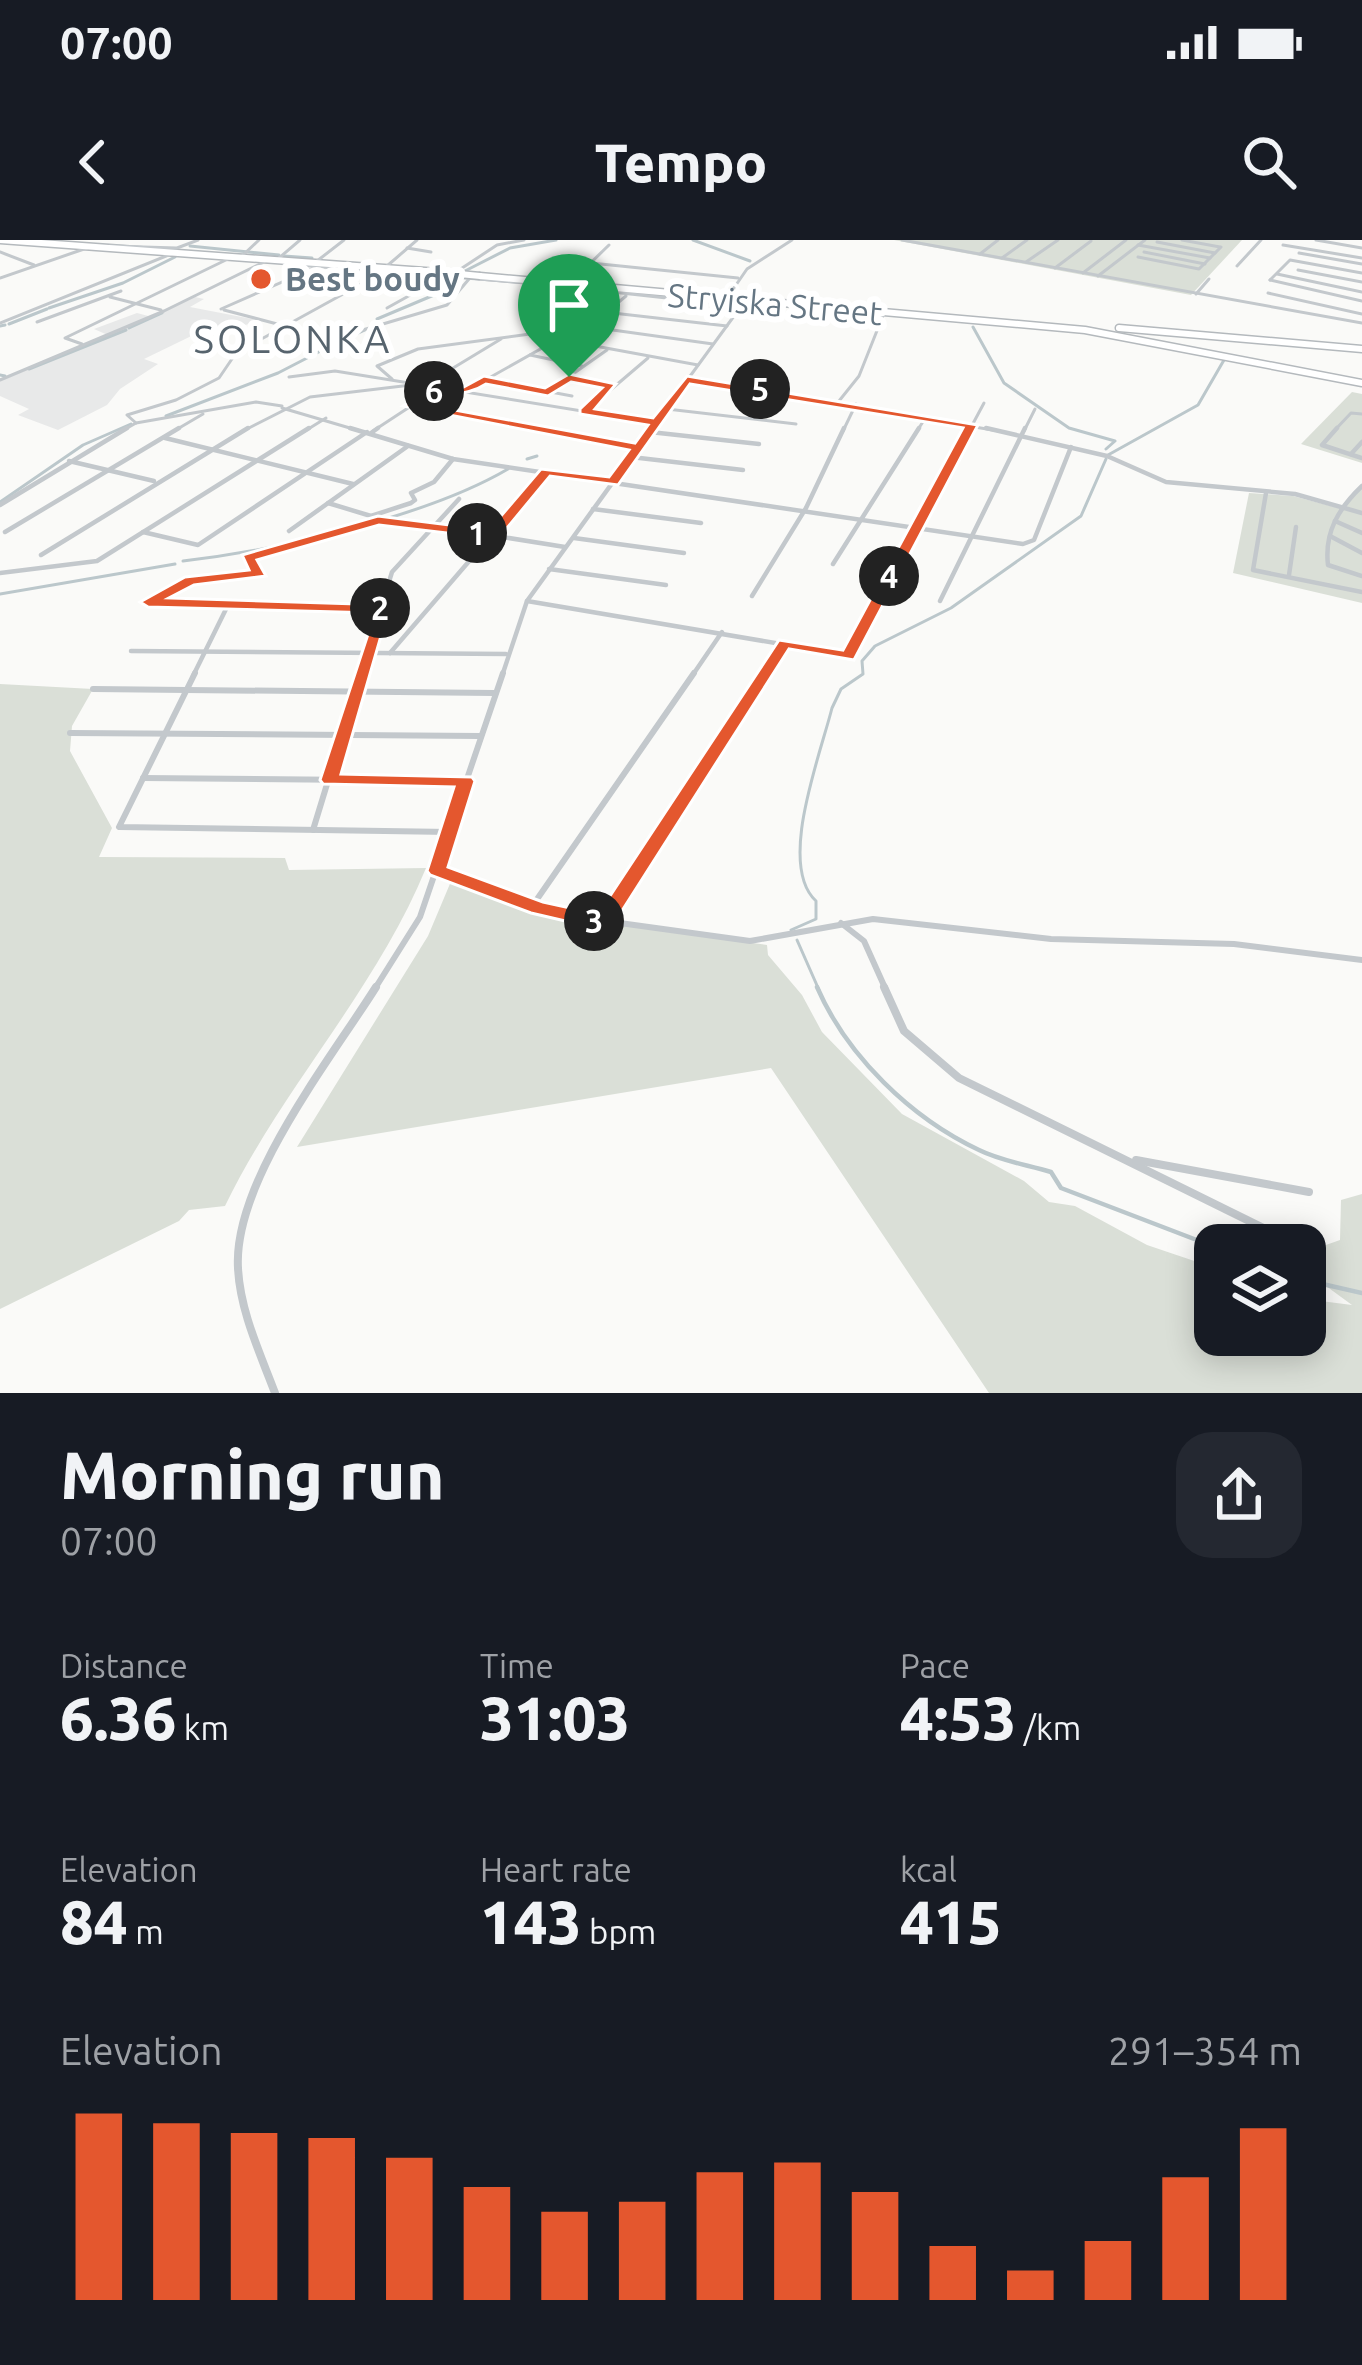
<!DOCTYPE html>
<meta charset="utf-8">
<style>
body{margin:0;font-family:Ubuntu,sans-serif;background:#242831;color:#f1f3f6;height:100vh;display:flex;flex-direction:column;font-size:45px;white-space:nowrap}
*{box-sizing:border-box;margin:0}
p{font-size:39px;color:#9ea1a6}
.icon{flex:none;width:66px;height:66px;fill:none;stroke:currentColor;stroke-width:2;stroke-linecap:round;stroke-linejoin:round}
.map{position:relative;height:1153px;overflow:hidden}
.details{display:flex;flex-direction:column;background:#171b24;flex:1}
.details>*{flex:none}
.fabs{position:absolute;left:1194px;top:984px;display:grid;gap:24px}
.fabs a{display:grid;place-items:center;width:132px;height:132px;border-radius:24px;background:#171b24;box-shadow:0 6px 30px #0003;font-size:60px}
.pin{position:absolute;display:grid;place-items:center;width:102px;height:102px;color:#fff;margin:-123px -51px;border-radius:50% 50% 50% 0;rotate:-45deg;box-shadow:0 0 12px #0007}
.pin .icon{rotate:45deg}
.km{position:absolute;width:60px;height:60px;margin:-30px;border-radius:50%;background:#222;color:#fff;font-size:33px;line-height:60px;text-align:center}
.round{display:grid;place-items:center;flex:none;width:126px;height:126px;border-radius:36px;background:#242831}
.summary{display:flex;align-items:center;justify-content:space-between;height:204px;padding:0 60px}
h1{font-size:66px;font-weight:800;line-height:90px}
.metrics{display:grid;grid-template-columns:repeat(3,1fr);gap:18px;height:204px;padding:12px 60px}
.metrics div{display:grid;align-content:center}
.metrics b{font-size:60px;font-weight:800}
.metrics small{font-size:33px;font-weight:400}
.metrics p{font-size:33px}
.chart{height:336px;padding:24px 60px}
.chart p{display:flex;justify-content:space-between}
.chart svg{width:100%;height:216px;margin-top:12px;stroke:#e4572e;stroke-width:6}
.status{display:flex;justify-content:space-between;align-items:center;height:84px;padding:0 60px;background:#171b24;direction:ltr}
.status svg{height:33px;fill:currentColor}
header{display:flex;justify-content:space-between;align-items:center;height:156px;padding:0 60px;background:#171b24;font-size:54px;font-weight:800}
.map>svg:first-child{display:block}
.built{fill:#e8e9e9}
.green{fill:#dadfd7}
.lines{fill:none;stroke-linecap:round;stroke-linejoin:round}
.stream-far1{stroke:#bbc7cb;stroke-width:3}
.stream{stroke:#bbc7cb;stroke-width:4.5}
.highway-casing{stroke:#b4b9bd;stroke-width:9}
.minor-far3{stroke:#c3c8cc;stroke-width:3}
.minor-far2{stroke:#c3c8cc;stroke-width:4.5}
.minor-far1{stroke:#c3c8cc;stroke-width:6}
.minor{stroke:#c3c8cc;stroke-width:8}
.highway{stroke:#fff;stroke-width:6}
.highway-bridge-casing{stroke:#b4b9bd;stroke-width:9;stroke-linecap:butt}
.highway-bridge{stroke:#fff;stroke-width:6}
.route{fill:#e4572e;stroke:#fff;stroke-width:3;fill-rule:evenodd}
.poi-dot{fill:#e4572e;stroke:#fff;stroke-width:4.5}
.labels{text-anchor:middle;stroke-width:12;stroke-linejoin:round;paint-order:stroke}
.far-poi-label{font-size:33px;font-weight:bold;fill:#657683;stroke:#fff;text-anchor:start}
.far-street-label{font-size:33px;fill:#657683;stroke:#fff}
.far-quarter-label{font-size:39px;letter-spacing:3px;fill:#57646e;stroke:#fff}
</style>
<div class="status"><b>07:00</b><svg viewBox="0 0 49 12"><path d="M0 12V9h3v3zM5 12V6h3v6zM10 12V3h3v9zM15 12V0h3v12zM26 1h20v11H26zM47 4h2v5h-2z"/></svg></div>
<header><svg class="icon" aria-label="back" viewBox="0 0 24 24"><path d="M15 5l-7 7 7 7"/></svg>Tempo<svg class="icon" aria-label="search" viewBox="0 0 24 24"><circle cx="10" cy="10" r="6"/><path d="M15 15l6 6"/></svg></header>
<div class="map">
<svg width="1362" height="1153" viewBox="0 0 1362 1153">
<rect width="100%" height="100%" fill="#fafaf8"/>
<!-- built -->
<path class="built" d="M 195,57 L 204,59 L 190,67 L 257,80 L 232,91 L 212,86 L 144,119 L 158,124 L 120,149 L 107,165 L 58,190 L 18,175 L 29,169 L 0,156 L 0,141 L 110,96 L 94,89 L 137,73 L 152,77 Z"/>
<!-- green -->
<g class="green">
<path d="M 894,0 L 1242,0 L 1191,55 Z"/>
<path d="M 1352,152 L 1362,154 L 1362,223 L 1301,204 Z"/>
<path d="M 1362,248 L 1362,363 L 1233,333 L 1249,253 L 1293,256 L 1342,269 Z"/>
<path d="M 0,444 L 93,449 L 72,486 L 70,511 L 112,588 L 99,617 L 285,618 L 289,630 L 426,628 C 376,750 282,848 225,966 L 189,970 L 179,981 L 0,1069 Z"/>
<path d="M 452,639 L 547,675 L 767,705 L 768,715 L 802,755 L 822,792 L 902,874 L 1024,941 L 1049,962 L 1075,966 L 1147,1005 L 1215,1028 L 1215,1095 L 1305,1095 L 1305,1059 L 1352,1065 L 1311,1035 L 1306,1012 L 1340,1000 L 1341,960 L 1362,954 L 1362,1153 L 989,1153 L 771,828 L 297,907 L 428,696 Z"/>
</g>
<g class="lines">
<!-- stream-far1 -->
<g class="stream-far1">
<path d="M 693,0 L 750,21"/>
<path d="M 190,6 L 279,15"/>
<path d="M 284,16 L 312,18"/>
<path d="M 463,32 L 510,8 L 556,0"/>
<path d="M 49,68 L 123,43 L 175,17"/>
<path d="M 377,79 L 434,55 L 453,40"/>
<path d="M 9,84 L 47,69"/>
<path d="M 0,86 L 5,85"/>
<path d="M 973,87 L 1004,143 L 1069,188 L 1115,201 L 1106,209"/>
<path d="M 129,88 L 162,73"/>
<path d="M 343,100 L 365,90"/>
<path d="M 29,129 L 126,90"/>
<path d="M 0,135 L 5,136"/>
<path d="M 166,176 L 278,133 L 338,102"/>
<path d="M 1108,215 L 1198,165 L 1224,120"/>
<path d="M 527,219 L 537,216"/>
<path d="M 0,262 L 83,205 L 131,184"/>
<path d="M 183,321 C 278,310 426,277 508,229"/>
<path d="M 0,354 L 175,324"/>
<path d="M 791,690 L 816,679 L 816,661 C 777,625 820,516 832,468 L 841,449 L 863,434 L 862,421 L 875,406 L 951,368 L 1081,276 L 1106,219"/>
<path d="M 797,700 L 819,750"/>
</g>
<!-- stream -->
<g class="stream">
<path d="M 817,747 C 847,816 911,878 979,910 C 1001,921 1028,925 1051,932 L 1061,948 L 1215,1007"/>
<path d="M 1305,1040 L 1362,1053"/>
</g>
<defs>
<g id="highway">
<path d="M 0,0 L 439,32"/>
<path d="M 480,36 L 1085,90 L 1362,143"/>
<path d="M 1119,88 L 1362,109"/>
</g>
</defs>
<!-- highway casing -->
<use href="#highway" class="highway-casing"/>
<!-- minor-far3 -->
<g class="minor-far3">
<path d="M 902,0 L 1362,83"/>
<path d="M 1182,0 L 1220,7"/>
<path d="M 1316,0 L 1362,8"/>
<path d="M 1157,2 L 1215,13"/>
<path d="M 1138,5 L 1210,18"/>
<path d="M 1283,5 L 1362,18"/>
<path d="M 110,6 L 177,8 L 198,0"/>
<path d="M 407,8 L 431,12"/>
<path d="M 0,12 L 34,25"/>
<path d="M 1144,12 L 1205,24"/>
<path d="M 1299,13 L 1362,24"/>
<path d="M 980,14 L 998,0"/>
<path d="M 243,15 L 259,0"/>
<path d="M 1138,17 L 1199,29 L 1221,7"/>
<path d="M 279,18 L 300,0"/>
<path d="M 1002,18 L 1027,0"/>
<path d="M 317,21 L 344,0"/>
<path d="M 1026,22 L 1058,0"/>
<path d="M 591,23 L 738,38"/>
<path d="M 284,24 L 528,43"/>
<path d="M 387,26 L 417,0"/>
<path d="M 1237,26 L 1261,0"/>
<path d="M 1055,28 L 1091,1"/>
<path d="M 1298,30 L 1362,42"/>
<path d="M 1083,33 L 1126,0"/>
<path d="M 1277,34 L 1362,52"/>
<path d="M 450,36 L 497,5 L 524,0"/>
<path d="M 1098,36 L 1145,0"/>
<path d="M 0,38 L 87,8"/>
<path d="M 1270,40 L 1290,20 L 1362,33"/>
<path d="M 1270,40 L 1362,61"/>
<path d="M 570,43 L 609,5"/>
<path d="M 544,44 L 525,63 L 727,86"/>
<path d="M 567,47 L 739,66"/>
<path d="M 1268,53 L 1362,74"/>
<path d="M 1196,54 L 1209,39"/>
<path d="M 110,57 L 161,70"/>
<path d="M 727,58 L 747,29 L 792,0"/>
<path d="M 387,68 L 441,38"/>
<path d="M 221,69 L 314,28"/>
<path d="M 224,70 L 281,85"/>
<path d="M 37,82 L 121,51"/>
<path d="M 0,83 L 171,14"/>
<path d="M 584,86 L 713,104"/>
<path d="M 339,97 L 447,65 L 469,39"/>
<path d="M 82,104 L 65,98 L 230,18"/>
<path d="M 530,115 L 582,126"/>
<path d="M 289,137 L 335,131 L 656,183"/>
<path d="M 569,137 L 612,147"/>
<path d="M 392,139 L 377,126 L 418,109 L 530,94 L 698,125"/>
<path d="M 0,140 L 164,71 L 264,22"/>
<path d="M 487,140 L 572,156"/>
<path d="M 687,140 L 999,191"/>
<path d="M 425,145 L 501,99"/>
<path d="M 550,150 L 607,110"/>
<path d="M 464,152 L 608,71 L 626,56"/>
<path d="M 839,161 L 859,136 L 884,73"/>
<path d="M 410,166 L 550,191"/>
<path d="M 282,168 L 360,191"/>
<path d="M 667,169 L 796,184"/>
<path d="M 587,170 L 648,118"/>
<path d="M 136,183 L 127,175 L 176,160 L 219,138 L 236,113 L 385,31"/>
<path d="M 122,191 L 136,183 L 256,162 L 282,166"/>
<path d="M 174,191 L 203,174"/>
<path d="M 243,191 L 310,157 L 411,145"/>
<path d="M 305,191 L 326,178"/>
<path d="M 373,191 L 437,149"/>
<path d="M 650,191 L 745,61"/>
<path d="M 843,191 L 856,164"/>
<path d="M 917,191 L 926,177"/>
<path d="M 969,191 L 984,163"/>
<path d="M 1024,191 L 1035,169"/>
<path d="M 1334,191 L 1351,173 L 1362,174"/>
</g>
<!-- minor-far2 -->
<g class="minor-far2">
<path d="M 350,188 L 453,219 L 1023,304 L 1034,300 L 1071,207"/>
<path d="M 534,188 L 637,207"/>
<path d="M 986,188 L 1107,216 L 1166,242 L 1295,254 L 1362,273"/>
<path d="M 1337,188 L 1322,205 L 1362,218"/>
<path d="M 650,192 L 759,204"/>
<path d="M 371,193 L 378,188"/>
<path d="M 165,198 L 353,244"/>
<path d="M 1351,214 L 1362,202"/>
<path d="M 631,217 L 743,230"/>
<path d="M 69,221 L 154,241"/>
<path d="M 1362,246 C 1339,268 1324,292 1328,325 L 1362,336"/>
<path d="M 1266,253 L 1253,330 L 1362,352"/>
<path d="M 328,263 L 371,276 L 411,263 L 415,260 L 411,253 L 434,242 L 453,219"/>
<path d="M 0,265 L 127,188"/>
<path d="M 593,269 L 701,283"/>
<path d="M 1335,281 L 1362,293"/>
<path d="M 289,291 L 408,206"/>
<path d="M 5,292 L 179,188"/>
<path d="M 143,292 L 198,305 L 367,192"/>
<path d="M 1330,296 L 1362,313"/>
<path d="M 574,298 L 684,313"/>
<path d="M 41,315 L 248,188"/>
<path d="M 248,318 L 262,332 L 191,341 L 148,362 L 384,368"/>
<path d="M 248,318 L 390,279 L 565,307"/>
<path d="M 833,324 L 919,188"/>
<path d="M 549,329 L 666,345"/>
<path d="M 0,333 L 97,321 L 309,188"/>
<path d="M 1289,335 L 1296,287"/>
<path d="M 752,356 L 806,268 L 844,188"/>
<path d="M 527,361 L 846,415"/>
<path d="M 940,361 L 1025,188"/>
<path d="M 131,411 L 506,414"/>
<path d="M 390,413 L 546,232"/>
<path d="M 848,416 L 970,188"/>
<path d="M 193,436 L 227,367"/>
<path d="M 360,436 L 392,332 L 459,259"/>
<path d="M 502,436 L 527,361 L 652,188"/>
<path d="M 692,436 L 722,392"/>
<path d="M 764,436 L 785,403"/>
</g>
<!-- minor-far1 -->
<g class="minor-far1">
<path d="M 195,433 L 119,587 L 450,592"/>
<path d="M 93,449 L 494,453"/>
<path d="M 70,493 L 480,496"/>
<path d="M 143,538 L 464,541"/>
<path d="M 313,590 L 361,433"/>
<path d="M 438,631 L 569,676 L 750,701 L 873,679 L 1051,699 L 1234,704 L 1362,720"/>
<path d="M 533,665 L 694,433"/>
<path d="M 604,682 L 766,433"/>
<path d="M 841,683 L 864,701 L 886,750"/>
<path d="M 374,750 L 420,677 L 503,433"/>
</g>
<!-- minor -->
<g class="minor">
<path d="M 884,747 L 904,791 L 959,838 L 1298,1005"/>
<path d="M 1136,920 L 1309,952"/>
<path d="M 275,1153 C 260,1113 240,1071 238,1028 C 233,942 330,820 376,747"/>
</g>
<!-- highway -->
<use href="#highway" class="highway"/>
<defs>
<path id="highway-bridge" d="M 439,32 L 480,36"/>
</defs>
<!-- highway-bridge casing -->
<use href="#highway-bridge" class="highway-bridge-casing"/>
<!-- highway-bridge -->
<use href="#highway-bridge" class="highway-bridge"/>
</g>
<!-- route -->
<path class="route" d="M 569,134 L 616,144 L 595,169 L 653,178 L 687,136 L 978,185 L 854,420 L 789,409 L 611,688 L 604,690 L 531,673 L 430,635 L 427,631 L 454,547 L 323,544 L 320,540 L 375,373 L 148,367 L 140,362 L 185,337 L 249,330 L 242,315 L 378,276 L 489,290 L 541,229 L 609,237 L 629,210 L 403,166 L 433,146 L 460,149 L 484,136 L 545,148 ZM 571,142 L 602,148 L 580,169 L 580,174 L 648,185 L 635,203 L 422,164 C 444,150 463,159 486,144 L 548,156 ZM 690,144 L 963,188 L 843,410 L 779,400 L 598,674 L 543,662 L 448,627 L 475,541 L 472,537 L 341,534 L 390,365 L 169,358 L 194,345 L 266,336 L 257,320 L 379,285 L 498,299 L 550,236 L 618,245 Z"/>
<!-- markers -->
<circle class="poi-dot" cx="261" cy="39" r="12"/>
<g class="labels">
<!-- far-poi labels -->
<g class="far-poi-label">
<text x="285" y="51">Best boudy</text>
</g>
<!-- far-street labels -->
<g class="far-street-label">
<text transform="translate(775 64) rotate(5)" y="12">Stryiska Street</text>
</g>
<!-- far-quarter labels -->
<g class="far-quarter-label">
<text x="293" y="113">SOLONKA</text>
</g>
</g>
</svg>
<div class="fabs">
<a><svg class="icon" aria-label="layers" viewBox="0 0 24 24"><path d="M12 4l9 5-9 5-9-5zM3 14l9 5 9-5"/></svg></a>
</div>
<div class="pin" style="left:569px;top:137px;background:#1e9e55"><svg class="icon" aria-label="arrive" viewBox="0 0 24 24"><path d="M6 21V4h12l-3 4 3 4H6"/></svg></div>
<b class="km" style="left:477px;top:293px">1</b>
<b class="km" style="left:380px;top:368px">2</b>
<b class="km" style="left:594px;top:681px">3</b>
<b class="km" style="left:889px;top:336px">4</b>
<b class="km" style="left:760px;top:149px">5</b>
<b class="km" style="left:434px;top:151px">6</b>
</div>
<section class="details">
<div class="summary"><div><h1>Morning run</h1><p>07:00</p></div><a class="round"><svg class="icon" aria-label="share" viewBox="0 0 24 24"><path d="M12 15V3M7 8l5-5 5 5M5 13v7h14v-7"/></svg></a></div>
<div class="metrics">
<div><p>Distance</p><b>6.36<small> km</small></b></div>
<div><p>Time</p><b>31:03</b></div>
<div><p>Pace</p><b>4:53<small> /km</small></b></div>
</div>
<div class="metrics">
<div><p>Elevation</p><b>84<small> m</small></b></div>
<div><p>Heart rate</p><b>143<small> bpm</small></b></div>
<div><p>kcal</p><b>415</b></div>
</div>
<div class="chart"><p><span>Elevation</span>291–354 m</p>
<svg viewBox="0 0 160 44" preserveAspectRatio="none"><path d="M5 44V6M15 44V8M25 44V10M35 44V11M45 44V15M55 44V21M65 44V26M75 44V24M85 44V18M95 44V16M105 44V22M115 44V33M125 44V38M135 44V32M145 44V19M155 44V9"/></svg>
</div>
</section>
